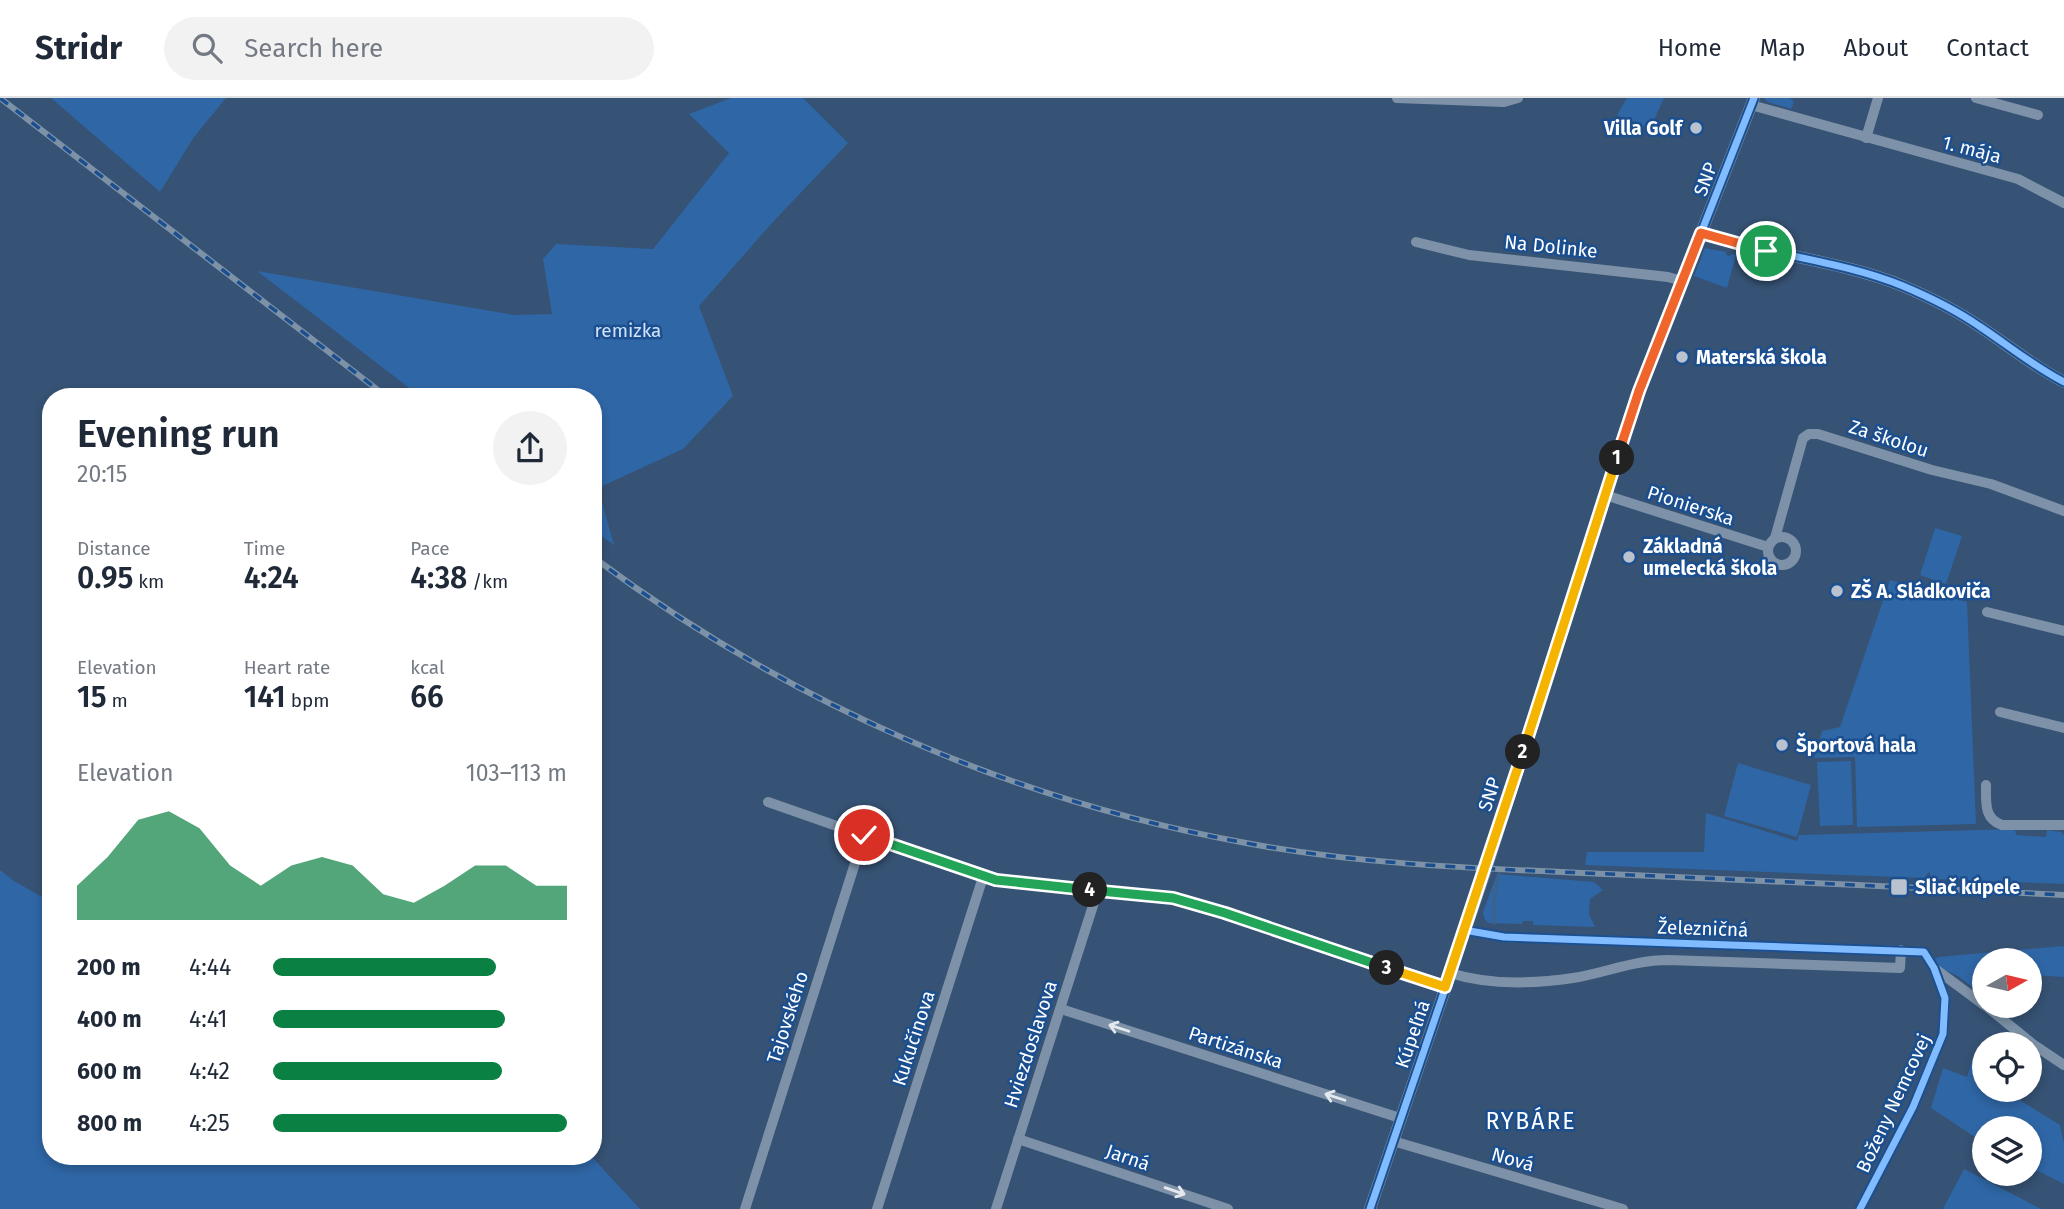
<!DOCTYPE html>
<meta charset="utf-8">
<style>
body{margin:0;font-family:"Fira Sans",sans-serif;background:#f2f2f3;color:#1f2937;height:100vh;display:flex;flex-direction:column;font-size:26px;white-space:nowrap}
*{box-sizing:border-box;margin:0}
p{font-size:23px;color:#747a83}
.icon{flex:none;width:38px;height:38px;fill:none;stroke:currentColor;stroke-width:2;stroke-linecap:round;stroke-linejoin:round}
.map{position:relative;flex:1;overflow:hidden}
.drawer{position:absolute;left:42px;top:290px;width:560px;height:777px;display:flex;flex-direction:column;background:#fff;border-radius:28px;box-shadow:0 4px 10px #0003}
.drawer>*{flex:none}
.needle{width:46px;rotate:82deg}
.buttons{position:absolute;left:1972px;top:850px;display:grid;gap:14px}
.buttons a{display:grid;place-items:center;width:70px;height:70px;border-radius:50%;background:#fff;box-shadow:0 4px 10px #0003;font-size:35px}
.pin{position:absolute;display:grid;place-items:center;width:60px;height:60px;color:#fff;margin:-30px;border:4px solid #fff;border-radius:50%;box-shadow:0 2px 7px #0007}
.km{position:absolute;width:35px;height:35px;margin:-18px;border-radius:50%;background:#222;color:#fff;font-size:19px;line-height:35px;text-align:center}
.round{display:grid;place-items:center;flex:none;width:74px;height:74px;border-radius:37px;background:#f2f2f3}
.headline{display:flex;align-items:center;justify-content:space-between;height:119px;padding:0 35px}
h1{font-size:38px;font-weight:600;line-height:52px}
.metrics{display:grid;grid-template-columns:repeat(3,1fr);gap:10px;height:119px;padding:7px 35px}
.metrics div{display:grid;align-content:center}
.metrics b{font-size:30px;font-weight:600}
.metrics small{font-size:19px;font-weight:400}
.metrics p{font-size:19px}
.chart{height:196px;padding:14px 35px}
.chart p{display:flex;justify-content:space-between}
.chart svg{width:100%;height:126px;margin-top:7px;fill:#0b8043;opacity:.7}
ul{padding:0 35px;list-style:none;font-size:23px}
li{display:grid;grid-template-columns:112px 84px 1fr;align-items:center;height:52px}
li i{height:18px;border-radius:9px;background:#0b8043}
header{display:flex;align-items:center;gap:42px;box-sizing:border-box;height:98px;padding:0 35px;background:#fff;border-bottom:2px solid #e0e1e3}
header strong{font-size:33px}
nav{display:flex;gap:38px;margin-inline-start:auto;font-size:24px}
.search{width:490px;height:63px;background:#f2f2f3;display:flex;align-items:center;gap:18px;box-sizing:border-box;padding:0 24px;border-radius:38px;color:#747a83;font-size:26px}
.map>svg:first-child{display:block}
.green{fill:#2f66a5}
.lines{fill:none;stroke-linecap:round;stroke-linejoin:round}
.stream{stroke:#3b618d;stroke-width:3.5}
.minor{stroke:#7d92a8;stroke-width:10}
.tertiary{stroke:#7d92a8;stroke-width:12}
.rail-casing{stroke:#7e92a7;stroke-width:6}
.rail{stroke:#1b4f8f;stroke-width:3.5;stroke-dasharray:10;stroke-linecap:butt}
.cycleway-casing{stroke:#1b4f8f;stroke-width:11}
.cycleway{stroke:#80bcff;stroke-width:7}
.oneway{stroke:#e5e9ee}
.split-1-casing{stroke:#fff;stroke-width:14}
.split-2-casing{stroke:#fff;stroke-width:14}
.split-3-casing{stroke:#fff;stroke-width:14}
.split-4-casing{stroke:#fff;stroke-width:14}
.split-5-casing{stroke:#fff;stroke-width:14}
.split-1{stroke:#f0652b;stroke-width:9}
.split-2{stroke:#f5b400;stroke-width:9}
.split-3{stroke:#f5b400;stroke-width:9}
.split-4{stroke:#22a559;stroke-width:9}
.split-5{stroke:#22a559;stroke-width:9}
.poi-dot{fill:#b9c2ce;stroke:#1b4f8f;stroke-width:2.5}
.labels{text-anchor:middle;stroke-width:5;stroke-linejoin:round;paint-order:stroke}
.poi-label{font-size:19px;font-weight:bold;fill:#fff;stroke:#1b4f8f;text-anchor:start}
.street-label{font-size:19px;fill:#fff;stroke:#1b4f8f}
.park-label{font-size:19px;fill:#cfe3fa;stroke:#1b4f8f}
.quarter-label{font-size:23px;letter-spacing:2px;fill:#fff;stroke:#1b4f8f}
</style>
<header>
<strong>Stridr</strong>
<div class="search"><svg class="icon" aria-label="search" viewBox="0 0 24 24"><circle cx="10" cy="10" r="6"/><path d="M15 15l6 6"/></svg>Search here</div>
<nav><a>Home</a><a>Map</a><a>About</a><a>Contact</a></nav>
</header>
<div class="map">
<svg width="2064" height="1111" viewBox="0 0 2064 1111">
<rect width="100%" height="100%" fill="#365274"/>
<!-- green -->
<g class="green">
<path d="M 51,0 L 226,0 L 194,39 L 160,94 Z"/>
<path d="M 731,0 L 803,0 L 848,45 L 772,125 L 699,208 L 733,298 L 683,351 L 598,390 L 614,447 L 593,432 L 593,299 L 421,299 L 257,173 L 514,217 L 552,216 L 543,161 L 556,146 L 653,151 L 729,55 L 689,16 Z"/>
<path d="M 1627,0 L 1664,0 L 1650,31 L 1617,17 Z"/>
<path d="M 1764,0 L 1790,0 L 1794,4 L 1791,11 L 1768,4 Z"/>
<path d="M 1705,150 L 1726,154 L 1726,157 L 1730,158 L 1731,156 L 1736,157 L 1727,190 L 1694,178 Z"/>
<path d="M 1935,430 L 1962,438 L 1946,486 L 1920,477 Z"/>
<path d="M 1890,482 L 1967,504 L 1976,726 L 1857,729 L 1855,659 L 1814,660 L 1822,633 L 1840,629 Z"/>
<path d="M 1851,663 L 1853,727 L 1820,728 L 1817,664 Z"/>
<path d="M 1738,665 L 1811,687 L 1797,739 L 1724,718 Z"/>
<path d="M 1706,715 L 1797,743 L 1799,737 L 2015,731 L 2016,737 L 2046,739 L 2047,732 L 2061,734 L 2064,737 L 2064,786 L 1932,781 L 1929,774 L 1924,780 L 1585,767 L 1587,754 L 1704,754 Z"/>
<path d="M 0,772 L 14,783 L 51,804 L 51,1059 L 592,1059 L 640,1111 L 0,1111 Z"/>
<path d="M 1497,776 L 1594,784 L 1603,792 L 1590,801 L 1589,816 L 1595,829 L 1533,827 L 1533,823 L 1523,823 L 1522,826 L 1488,825 L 1484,820 L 1483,814 Z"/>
<path d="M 2064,848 L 2064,879 L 2030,877 L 2030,863 L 1984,863 L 1984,891 L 1982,896 L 1958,878 L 1938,869 L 1934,862 L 1938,859 Z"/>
<path d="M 1973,960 L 1984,967 L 1984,992 L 2019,992 L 2018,1001 L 2060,1027 L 2064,1045 L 2064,1086 L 2030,1069 L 2030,1031 L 1984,1031 L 1984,1045 L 1931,1010 L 1943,970 L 1967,979 Z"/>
<path d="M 1964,1071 L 2041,1111 L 1943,1111 Z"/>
</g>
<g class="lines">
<!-- stream -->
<path class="stream" d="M 1494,825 L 1494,798 L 1499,775"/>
<!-- minor -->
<g class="minor">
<path d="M 1397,0 L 1504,4 L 1518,0"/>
<path d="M 1976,0 L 2038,17"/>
<path d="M 1751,7 L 2018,81 L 2064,105"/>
<path d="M 1866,40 L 1878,0"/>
<path d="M 1416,144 L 1469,157 L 1668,179 L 1682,183"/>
<path d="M 1605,397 L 1768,449"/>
<circle cx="1782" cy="453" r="14"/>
<path d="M 1775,440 L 1803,340 L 1809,336 L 1818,336 L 1932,372 L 1991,386 L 2064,413"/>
<path d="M 1987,514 L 2064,533"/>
<path d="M 2000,614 L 2064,630"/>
<path d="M 1986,687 C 1986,705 1984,721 2002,727 L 2064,727"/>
<path d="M 768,704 L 983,779 L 1020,786 L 1173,800 L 1225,815 L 1445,889"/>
<path d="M 1464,832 L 1504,839 L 1924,854 L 1934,870 L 1945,900 L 1943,936 L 1913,1009 L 1860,1111"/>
<path d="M 1934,870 L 1984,907"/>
<path d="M 1450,875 C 1488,887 1533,886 1573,880 C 1605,875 1634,862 1668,862 L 1900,870 L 1901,852"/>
<path d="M 1986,908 L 2034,947 L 2064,967"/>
<path d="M 1061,911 L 1400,1020"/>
<path d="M 1018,1041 L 1228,1111"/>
<path d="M 1393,1043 L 1623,1111"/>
<path d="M 745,1111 L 864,737"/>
<path d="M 877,1111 L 983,779"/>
<path d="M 996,1111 L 1098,792"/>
</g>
<!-- tertiary -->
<g class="tertiary">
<path d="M 1701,135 C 1767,157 1839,162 1903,188 C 1929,199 1956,212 1979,228 C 2008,247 2033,268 2064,284"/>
<path d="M 1370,1111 L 1486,771 L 1639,293 L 1754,0"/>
</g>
<defs>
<g id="rail">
<path d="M 0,0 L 387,299"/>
<path d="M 593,459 C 786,603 1009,702 1246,745 C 1373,769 1502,771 1631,777 C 1775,783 1920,790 2064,797"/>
</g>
</defs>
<!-- rail casing -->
<use href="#rail" class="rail-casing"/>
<!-- rail -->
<use href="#rail" class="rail"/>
<defs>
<g id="cycleway">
<path d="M 1701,135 C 1767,157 1839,162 1903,188 C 1929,199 1956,212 1979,228 C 2008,247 2033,268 2064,284"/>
<path d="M 1464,832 L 1504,839 L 1924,854 L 1934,870 L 1945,900 L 1943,936 L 1913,1009 L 1860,1111"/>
<path d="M 1370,1111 L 1486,771 L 1639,293 L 1754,0"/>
</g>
</defs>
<!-- cycleway casing -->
<use href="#cycleway" class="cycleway-casing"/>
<!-- cycleway -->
<use href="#cycleway" class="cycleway"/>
</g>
<!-- one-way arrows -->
<defs><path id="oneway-shaft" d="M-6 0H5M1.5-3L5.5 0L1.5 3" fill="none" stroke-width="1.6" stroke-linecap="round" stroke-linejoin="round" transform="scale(1.75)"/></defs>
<g class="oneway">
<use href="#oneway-shaft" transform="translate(1119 930) rotate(-162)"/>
<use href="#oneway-shaft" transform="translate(1335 999) rotate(-162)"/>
<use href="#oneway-shaft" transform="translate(1175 1093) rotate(19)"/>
</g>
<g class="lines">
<defs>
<path id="split-1" d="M 1617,360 L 1639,293 L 1701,135 L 1766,153"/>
<path id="split-2" d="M 1523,654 L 1617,360"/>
<path id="split-3" d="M 1387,870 L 1445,889 L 1523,654"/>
<path id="split-4" d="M 1090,792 L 1173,800 L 1225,815 L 1387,870"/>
<path id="split-5" d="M 864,737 L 996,782 L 1090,792"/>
</defs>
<!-- split-1 casing -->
<use href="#split-1" class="split-1-casing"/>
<!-- split-2 casing -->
<use href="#split-2" class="split-2-casing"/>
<!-- split-3 casing -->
<use href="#split-3" class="split-3-casing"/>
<!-- split-4 casing -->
<use href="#split-4" class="split-4-casing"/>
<!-- split-5 casing -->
<use href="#split-5" class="split-5-casing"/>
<!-- split-1 -->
<use href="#split-1" class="split-1"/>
<!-- split-2 -->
<use href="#split-2" class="split-2"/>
<!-- split-3 -->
<use href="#split-3" class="split-3"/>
<!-- split-4 -->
<use href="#split-4" class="split-4"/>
<!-- split-5 -->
<use href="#split-5" class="split-5"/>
</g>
<!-- markers -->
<g class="poi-dot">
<circle cx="1696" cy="30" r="7"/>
<circle cx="1682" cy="259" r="7"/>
<circle cx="1629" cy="459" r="7"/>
<circle cx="1837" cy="493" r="7"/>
<circle cx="1782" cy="647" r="7"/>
<rect x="1890" y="780" width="18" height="18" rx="3.5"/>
</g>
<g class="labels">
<!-- poi labels -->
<g class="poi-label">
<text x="1682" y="37" text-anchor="end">Villa Golf</text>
<text x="1696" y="266">Materská škola</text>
<text x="1643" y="455">Základná<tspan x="1643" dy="22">umelecká škola</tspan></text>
<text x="1851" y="500">ZŠ A. Sládkoviča</text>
<text x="1796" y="654">Športová hala</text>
<text x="1915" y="796">Sliač kúpele</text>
</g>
<!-- street labels -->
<g class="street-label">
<text transform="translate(1972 51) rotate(15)" y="7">1. mája</text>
<text transform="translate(1705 81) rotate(-69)" y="7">SNP</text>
<text transform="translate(1551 148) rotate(6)" y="7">Na Dolinke</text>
<text transform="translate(1889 340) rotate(18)" y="7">Za školou</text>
<text transform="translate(1691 407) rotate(18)" y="7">Pionierska</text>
<text transform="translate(1489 696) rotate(-72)" y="7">SNP</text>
<text transform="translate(1703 830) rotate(2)" y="7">Železničná</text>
<text transform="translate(787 919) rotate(-72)" y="7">Tajovského</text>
<text transform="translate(1412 936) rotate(-71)" y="7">Kúpeľná</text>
<text transform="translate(913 940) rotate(-72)" y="7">Kukučínova</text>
<text transform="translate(1030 946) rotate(-72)" y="7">Hviezdoslavova</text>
<text transform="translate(1236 949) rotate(18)" y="7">Partizánska</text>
<text transform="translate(1893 1005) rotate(-65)" y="7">Boženy Nemcovej</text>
<text transform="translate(1128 1059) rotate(19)" y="7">Jarná</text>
<text transform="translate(1513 1061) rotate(16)" y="7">Nová</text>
</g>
<!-- park labels -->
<g class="park-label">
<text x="628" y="239">remizka</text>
</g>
<!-- quarter labels -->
<g class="quarter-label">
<text x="1531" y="1031">RYBÁRE</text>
</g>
</g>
</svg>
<div class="buttons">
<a><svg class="needle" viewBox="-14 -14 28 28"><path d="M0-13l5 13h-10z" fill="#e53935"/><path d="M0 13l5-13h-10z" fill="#747a83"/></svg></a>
<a><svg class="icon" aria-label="locate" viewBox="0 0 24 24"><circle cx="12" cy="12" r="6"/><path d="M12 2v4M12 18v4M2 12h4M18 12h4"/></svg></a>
<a><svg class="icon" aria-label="layers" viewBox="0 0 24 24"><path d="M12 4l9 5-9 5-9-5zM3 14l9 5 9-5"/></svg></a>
</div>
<div class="pin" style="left:1766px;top:153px;background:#1e9e55"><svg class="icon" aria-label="arrive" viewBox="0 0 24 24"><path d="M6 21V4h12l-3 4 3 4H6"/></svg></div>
<div class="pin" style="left:864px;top:737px;background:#d93025"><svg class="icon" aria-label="check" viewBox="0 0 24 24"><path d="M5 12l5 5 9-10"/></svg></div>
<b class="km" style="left:1617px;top:360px">1</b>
<b class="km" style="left:1523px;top:654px">2</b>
<b class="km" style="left:1387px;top:870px">3</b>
<b class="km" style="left:1090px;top:792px">4</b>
<section class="drawer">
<div class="headline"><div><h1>Evening run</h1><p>20:15</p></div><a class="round"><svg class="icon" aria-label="share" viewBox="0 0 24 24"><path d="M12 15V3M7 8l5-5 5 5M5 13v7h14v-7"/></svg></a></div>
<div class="metrics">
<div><p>Distance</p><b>0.95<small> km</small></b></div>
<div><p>Time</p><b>4:24</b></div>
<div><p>Pace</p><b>4:38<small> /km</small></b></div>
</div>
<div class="metrics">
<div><p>Elevation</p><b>15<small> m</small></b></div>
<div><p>Heart rate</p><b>141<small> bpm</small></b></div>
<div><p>kcal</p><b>66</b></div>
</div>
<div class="chart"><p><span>Elevation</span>103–113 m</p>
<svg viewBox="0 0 160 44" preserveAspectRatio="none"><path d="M0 44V32L10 22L20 9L30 6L40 12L50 25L60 32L70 25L80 22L90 25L100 35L110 38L120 32L130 25L140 25L150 32L160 32V44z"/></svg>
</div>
<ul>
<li><b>200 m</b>4:44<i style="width:76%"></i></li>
<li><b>400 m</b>4:41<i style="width:79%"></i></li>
<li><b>600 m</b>4:42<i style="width:78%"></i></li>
<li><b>800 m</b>4:25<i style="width:100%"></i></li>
</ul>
</section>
</div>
